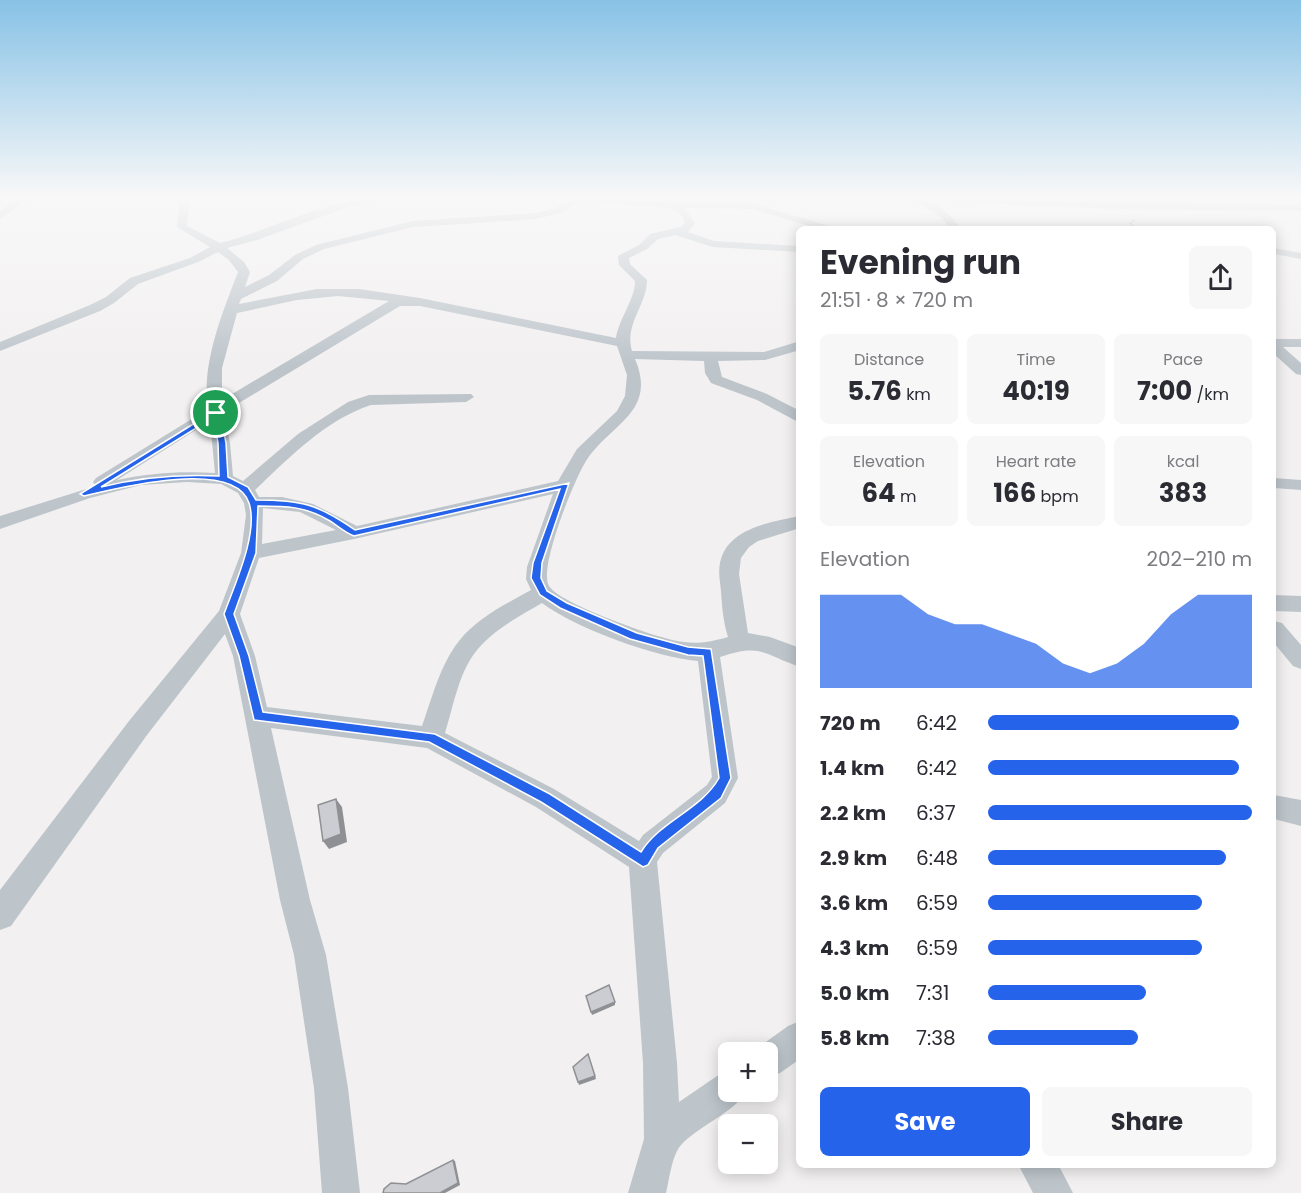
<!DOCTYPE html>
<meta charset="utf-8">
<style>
body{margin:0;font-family:Poppins,sans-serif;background:#f7f7f7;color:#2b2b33;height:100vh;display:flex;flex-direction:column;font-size:22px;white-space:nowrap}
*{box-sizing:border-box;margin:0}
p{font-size:20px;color:#7c7c81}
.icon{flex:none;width:33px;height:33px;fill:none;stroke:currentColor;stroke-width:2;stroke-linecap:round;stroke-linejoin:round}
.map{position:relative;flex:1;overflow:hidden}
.side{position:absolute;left:796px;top:226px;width:480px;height:942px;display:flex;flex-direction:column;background:#fff;border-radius:9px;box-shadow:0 3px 15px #0003}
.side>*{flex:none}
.buttons{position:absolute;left:718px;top:1042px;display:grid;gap:12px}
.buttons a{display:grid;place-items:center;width:60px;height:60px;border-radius:9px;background:#fff;box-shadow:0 3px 15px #0003;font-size:30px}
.pin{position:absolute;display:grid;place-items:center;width:51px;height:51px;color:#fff;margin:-26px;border:3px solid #fff;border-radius:50%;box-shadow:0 2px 6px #0007}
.round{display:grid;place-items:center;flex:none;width:63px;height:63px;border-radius:9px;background:#f7f7f7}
.overview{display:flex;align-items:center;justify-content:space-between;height:102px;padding:0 24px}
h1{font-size:33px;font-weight:700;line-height:45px}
.stats{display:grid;grid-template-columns:repeat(3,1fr);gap:9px;height:102px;padding:6px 24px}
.stats div{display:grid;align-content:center;border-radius:9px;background:#f7f7f7;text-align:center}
.stats b{font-size:26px;font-weight:700}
.stats small{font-size:16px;font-weight:400}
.stats p{font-size:16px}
.chart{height:168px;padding:12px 24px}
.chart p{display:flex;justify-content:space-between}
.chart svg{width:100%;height:108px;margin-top:6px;fill:#2563eb;opacity:.7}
.action{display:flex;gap:12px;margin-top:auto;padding:12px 24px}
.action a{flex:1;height:69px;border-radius:9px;background:#2563eb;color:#fff;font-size:24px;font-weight:700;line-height:69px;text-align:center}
.action a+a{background:#f7f7f7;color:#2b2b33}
ul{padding:0 24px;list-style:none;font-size:20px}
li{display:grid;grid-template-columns:96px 72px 1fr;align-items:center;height:45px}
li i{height:15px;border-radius:8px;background:#2563eb}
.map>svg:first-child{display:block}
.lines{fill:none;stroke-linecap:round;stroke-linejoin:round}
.path{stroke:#80c49f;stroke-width:2;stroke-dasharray:2 1.5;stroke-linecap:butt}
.minor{fill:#bdc5cb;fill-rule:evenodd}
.shaded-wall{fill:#8e9093}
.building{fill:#cbcdd2;stroke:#8e9093;stroke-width:1.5}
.route{fill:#2563eb;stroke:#fff;stroke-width:1.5;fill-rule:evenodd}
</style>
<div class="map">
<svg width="1301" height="1193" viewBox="0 0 1301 1193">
<rect width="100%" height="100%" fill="#f2f0f0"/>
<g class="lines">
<!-- path -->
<path class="path" d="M 1134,220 L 1130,224 L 1136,230"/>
<!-- minor -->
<g class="minor">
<path d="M 16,199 L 28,199 L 0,219 L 0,211 Z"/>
<path d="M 180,199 L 190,199 L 187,226 L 220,243 C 273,230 324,199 380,199 L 348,207 L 257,240 L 227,248 L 244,262 L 250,272 L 245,287 L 269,275 L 295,255 L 316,245 L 413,221 L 536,213 L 556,208 L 571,199 L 583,199 L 564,212 L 536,219 L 413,227 L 324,249 L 303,259 L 277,281 L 241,299 L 239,304 L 317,289 L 359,289 L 420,298 L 616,338 C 619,318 635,300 635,281 L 619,265 L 618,256 L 639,245 L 650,234 L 681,227 L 685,223 L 682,216 L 671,208 L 589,202 L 584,199 L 668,199 L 675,202 L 752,203 L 842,230 L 823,230 L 752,209 L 685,208 L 695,223 L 688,232 L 714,241 L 800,246 L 800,252 L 713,247 L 675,235 L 658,239 L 647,249 L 629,258 L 630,264 L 647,280 C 647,305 624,324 632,351 L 764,352 L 800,341 L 800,350 L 765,360 L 718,361 L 722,377 L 767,394 L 800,411 L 800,423 L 757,400 L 711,383 L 705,373 L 704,361 L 635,359 C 658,413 609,424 586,461 C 575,478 538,568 549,586 C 559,602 628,626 648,633 C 681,643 694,647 728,637 C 723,621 722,606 721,591 C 720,581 718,572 720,563 C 727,528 771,522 800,516 L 800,528 L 758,541 L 749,547 L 741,558 L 739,574 L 748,633 L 770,637 L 800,648 L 800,667 C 762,654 762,643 720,657 L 738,778 L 725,803 L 663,853 L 657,862 L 677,1063 L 679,1102 L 717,1076 L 729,1071 L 729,1092 L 745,1092 C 736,1113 688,1130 677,1151 C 671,1163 669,1180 666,1193 L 628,1193 L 644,1139 L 643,1063 L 629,867 L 536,807 L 427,748 L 271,728 L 310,900 L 326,955 L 348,1088 L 360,1193 L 322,1193 L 314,1088 L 294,955 L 280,900 L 233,656 L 225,634 L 147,735 L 11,926 L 0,930 L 0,890 L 129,721 L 219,611 L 241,553 L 246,515 L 244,503 L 238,493 L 221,484 L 187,482 L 141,485 L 90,498 L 0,529 L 0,516 L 96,486 L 93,482 L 96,478 L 208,409 C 201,364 222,314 238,272 L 229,260 L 218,252 L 198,262 L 138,284 L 114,303 L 100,311 L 0,351 L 0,342 L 90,305 L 106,297 L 130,278 L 190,258 L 210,247 L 177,227 ZM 338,296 L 389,301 L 222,400 L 222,368 L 237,313 L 297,300 ZM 400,306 L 420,306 L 617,346 L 627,375 L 625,396 L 617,411 L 577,449 L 558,481 L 357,526 L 313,504 L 282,497 L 259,497 L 255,490 C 289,458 325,420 371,405 L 466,402 L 474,397 L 471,394 L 369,395 L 348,402 L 298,434 L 243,481 L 233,476 L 230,443 L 224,412 ZM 210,421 L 215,473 C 181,471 149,473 117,480 ZM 553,494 L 527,567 L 526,579 L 531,590 C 506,604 477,618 459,641 C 440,665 432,698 422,726 L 267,707 L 255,656 L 240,614 L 259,558 L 354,539 ZM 263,508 L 300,512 L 336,530 L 262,544 ZM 542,603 C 577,629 655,657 698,661 L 712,777 L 707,785 L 643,835 L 639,841 L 554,789 L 445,733 C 453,708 458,676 474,654 C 491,631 518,617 542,603 Z"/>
<path d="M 913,199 C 934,199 950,213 962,230 L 951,230 L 942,218 Z"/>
<path d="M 952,199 L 1301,205 L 1301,211 L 1119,209 L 957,202 Z"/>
<path d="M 1274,248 L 1301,253 L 1301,259 L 1274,254 Z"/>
<path d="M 1274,339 L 1301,339 L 1301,347 L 1283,347 L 1301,363 L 1301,375 L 1296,374 L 1274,354 Z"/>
<path d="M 1274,478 L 1301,480 L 1301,490 L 1274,488 Z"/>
<path d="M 1274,595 L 1301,596 L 1301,612 L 1274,611 Z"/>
<path d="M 1274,621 L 1282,623 L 1301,645 L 1301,669 L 1293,666 L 1274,643 Z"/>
<path d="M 1274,795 L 1301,800 L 1301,826 L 1274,819 Z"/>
<path d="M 800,1021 L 800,1059 L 780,1073 L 768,1078 L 768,1053 L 754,1053 L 756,1049 L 788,1026 Z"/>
<path d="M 1019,1166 L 1059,1166 L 1073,1193 L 1033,1193 Z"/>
</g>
</g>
<!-- shaded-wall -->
<g class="shaded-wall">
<path d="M 336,799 L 342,807 L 347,842 L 329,849 L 323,841 Z"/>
<path d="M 615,1002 L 615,1005 L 592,1015 L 591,1012 Z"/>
<path d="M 595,1076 L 596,1079 L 579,1085 L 578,1082 Z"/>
<path d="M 453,1160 L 455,1161 L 460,1185 L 445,1193 L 440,1193 Z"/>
</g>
<!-- building -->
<g class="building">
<path d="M 336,799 L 341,834 L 323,841 L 318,805 Z"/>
<path d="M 609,985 L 615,1002 L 591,1012 L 586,996 Z"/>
<path d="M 588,1054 L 595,1076 L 578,1082 L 573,1067 Z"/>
<path d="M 453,1160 L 458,1183 L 440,1193 L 383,1193 L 384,1189 L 391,1183 L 406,1184 Z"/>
</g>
<!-- sky -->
<linearGradient id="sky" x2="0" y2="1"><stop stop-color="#87c2e6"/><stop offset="0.54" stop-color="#f9f8f8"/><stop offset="1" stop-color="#f9f8f8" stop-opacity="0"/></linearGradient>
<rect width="1301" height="366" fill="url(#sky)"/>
<!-- route -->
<path class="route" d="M 216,410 L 220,413 L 226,443 L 228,477 L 248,487 L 256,500 C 301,500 318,504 355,530 L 569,483 L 542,563 L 541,578 L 547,591 L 567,603 L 637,633 L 688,647 L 711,649 L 731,778 L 721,798 L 658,848 L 648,865 L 643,867 L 541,802 L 429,742 L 254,720 L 239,656 L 224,614 C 234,586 259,533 249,503 C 234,458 117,488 84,496 L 80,494 ZM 214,417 L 218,443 L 219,476 C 178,474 141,477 101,487 ZM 560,489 L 533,563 L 531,578 L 540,595 L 560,608 L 630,639 L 688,655 L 703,656 L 719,778 C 701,810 660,821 641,852 L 550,794 L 435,734 L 263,712 L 249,656 L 234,614 L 256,553 L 258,506 C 286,506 305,506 330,521 C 338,526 345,533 354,536 Z"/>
</svg>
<div class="buttons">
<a>+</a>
<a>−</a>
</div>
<div class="pin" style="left:216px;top:413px;background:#1e9e55"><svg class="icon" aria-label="arrive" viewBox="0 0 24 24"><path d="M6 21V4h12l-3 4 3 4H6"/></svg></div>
<section class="side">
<div class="overview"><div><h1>Evening run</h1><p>21:51 · 8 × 720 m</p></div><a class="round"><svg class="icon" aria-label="share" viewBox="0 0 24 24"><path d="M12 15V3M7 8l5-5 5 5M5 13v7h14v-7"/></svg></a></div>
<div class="stats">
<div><p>Distance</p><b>5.76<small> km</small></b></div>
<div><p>Time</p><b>40:19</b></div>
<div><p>Pace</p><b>7:00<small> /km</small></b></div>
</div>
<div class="stats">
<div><p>Elevation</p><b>64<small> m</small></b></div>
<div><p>Heart rate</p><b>166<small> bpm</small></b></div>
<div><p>kcal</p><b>383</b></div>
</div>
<div class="chart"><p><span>Elevation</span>202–210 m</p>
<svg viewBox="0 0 160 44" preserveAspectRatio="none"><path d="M0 44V6L10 6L20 6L30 6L40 14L50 18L60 18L70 22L80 26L90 34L100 38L110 34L120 26L130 14L140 6L150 6L160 6V44z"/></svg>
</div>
<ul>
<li><b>720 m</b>6:42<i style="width:95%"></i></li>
<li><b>1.4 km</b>6:42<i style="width:95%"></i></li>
<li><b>2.2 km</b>6:37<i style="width:100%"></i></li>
<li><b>2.9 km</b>6:48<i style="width:90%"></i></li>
<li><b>3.6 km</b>6:59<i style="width:81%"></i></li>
<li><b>4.3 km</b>6:59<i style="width:81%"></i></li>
<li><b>5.0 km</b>7:31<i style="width:60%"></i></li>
<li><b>5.8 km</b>7:38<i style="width:57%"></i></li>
</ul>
<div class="action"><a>Save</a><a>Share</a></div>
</section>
</div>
